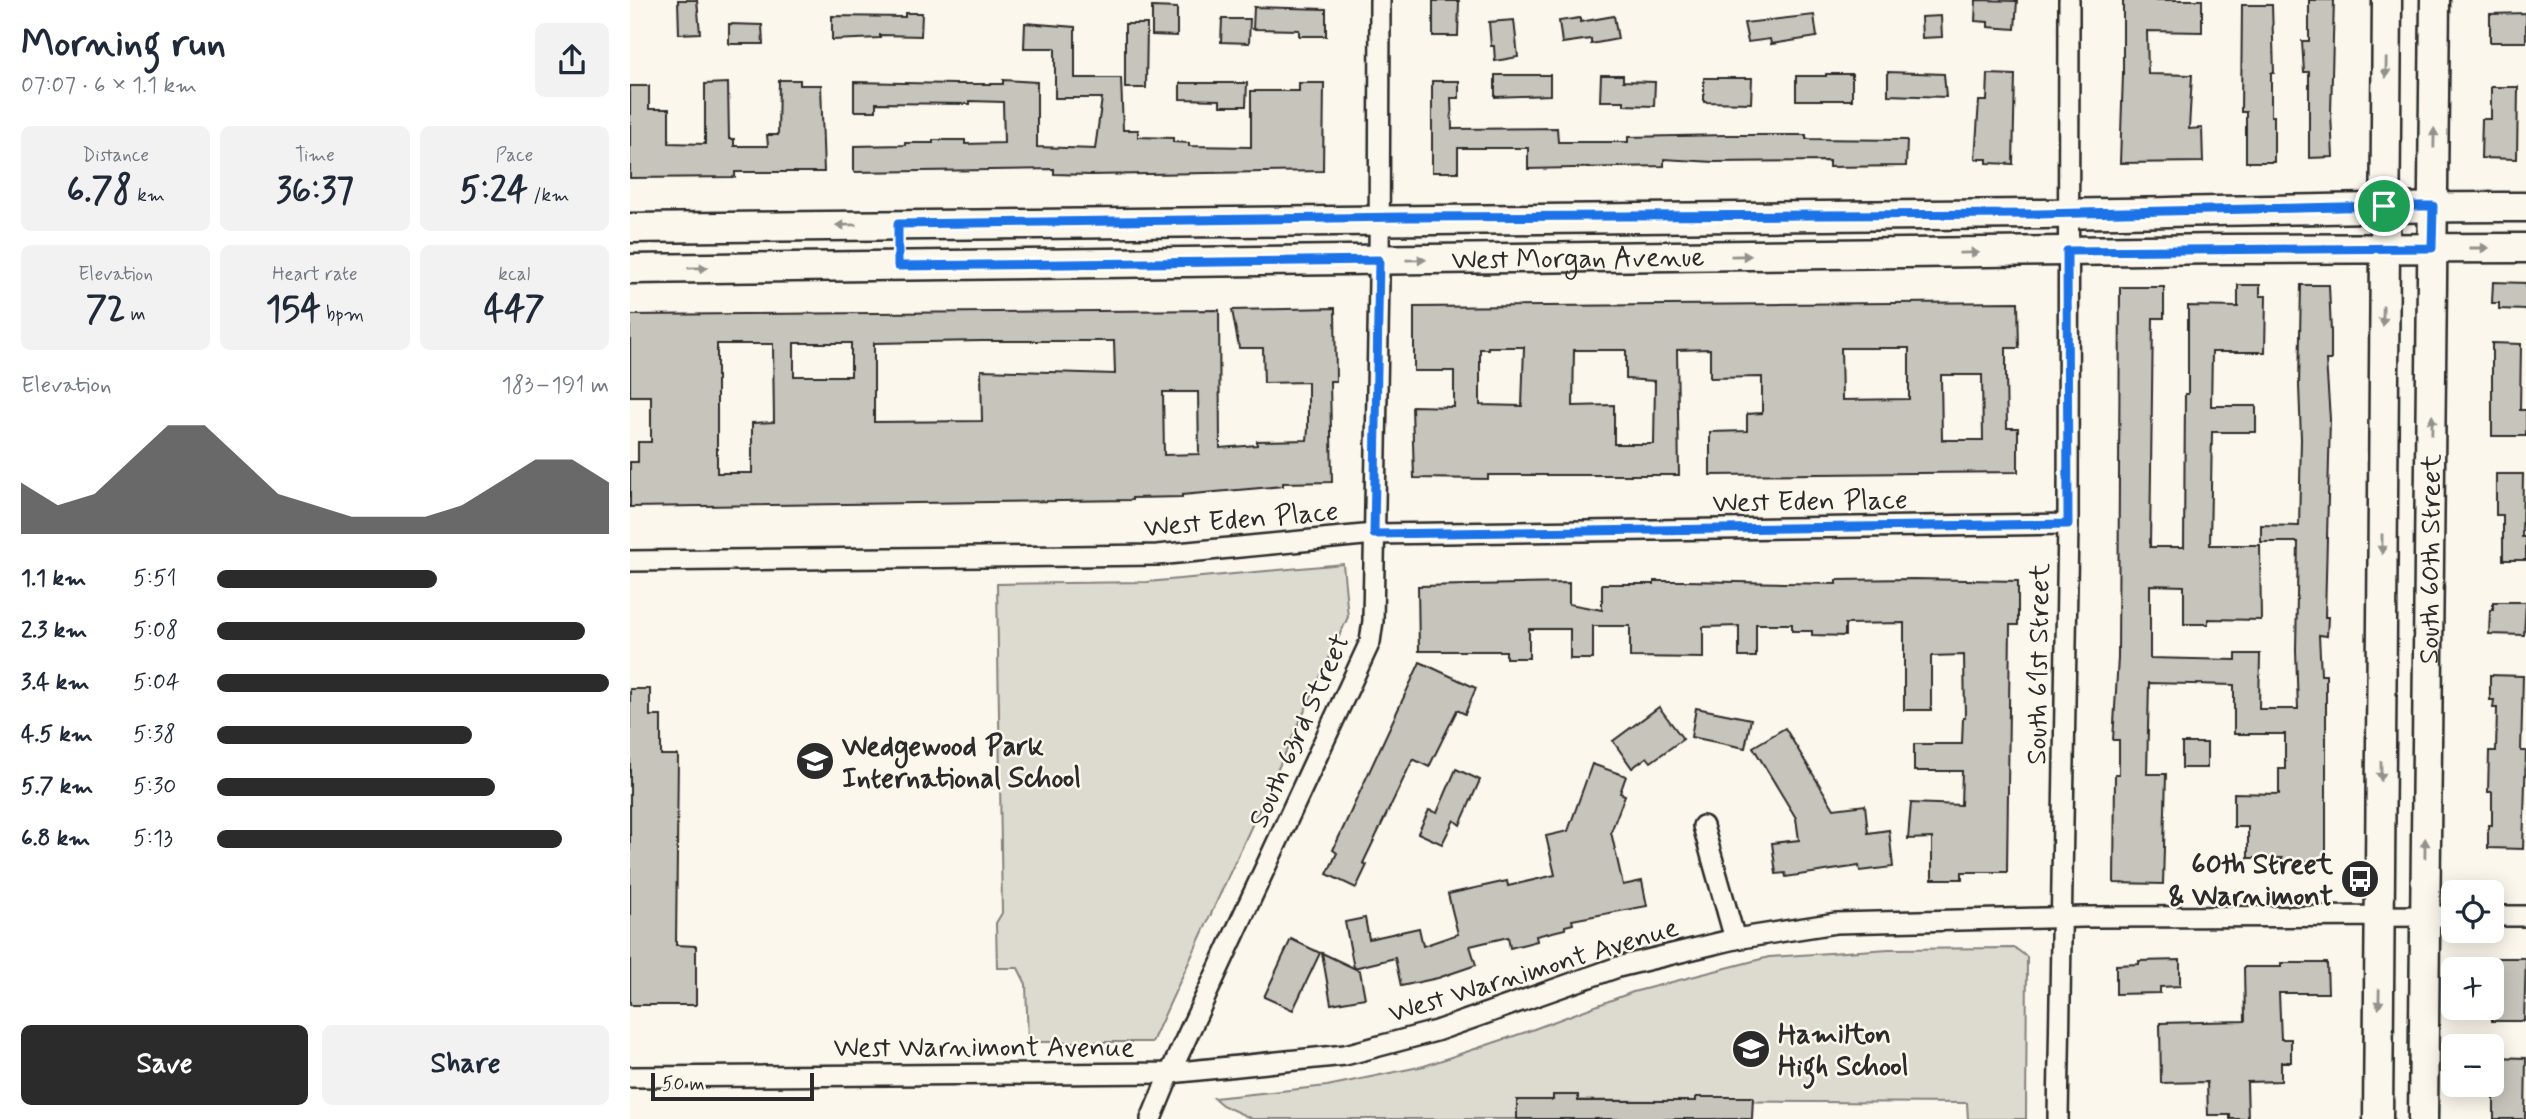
<!DOCTYPE html>
<meta charset="utf-8">
<style>
body{margin:0;font-family:Mynerve,sans-serif;background:#f2f2f3;color:#1f2937;height:100vh;display:flex;flex-direction:column;font-size:26px;white-space:nowrap}
*{box-sizing:border-box;margin:0}
p{font-size:23px;color:#747a83}
.icon{flex:none;width:38px;height:38px;fill:none;stroke:currentColor;stroke-width:2;stroke-linecap:round;stroke-linejoin:round}
.map{position:relative;flex:1;overflow:hidden}
.details{display:flex;flex-direction:column;background:#fff;width:630px}
.details>*{flex:none}
.fabs{position:absolute;left:1811px;top:880px;display:grid;gap:14px}
.fabs a{display:grid;place-items:center;width:63px;height:63px;border-radius:10px;background:#fff;box-shadow:0 4px 18px #0003;font-size:35px}
.scale{position:absolute;left:21px;bottom:18px;width:163px;box-sizing:border-box;padding-left:7px;border:4px solid #2b2b2b;border-top:0;font-size:19px;line-height:24px;white-space:nowrap;color:#2b2b2b;-webkit-text-stroke:5px #fbf7ec;paint-order:stroke}
.pin{position:absolute;display:grid;place-items:center;width:60px;height:60px;color:#fff;margin:-30px;border:4px solid #fff;border-radius:50%;box-shadow:0 2px 7px #0007}
.round{display:grid;place-items:center;flex:none;width:74px;height:74px;border-radius:10px;background:#f2f2f3}
.headline{display:flex;align-items:center;justify-content:space-between;height:119px;padding:0 21px}
h1{font-size:38px;font-weight:800;line-height:52px}
.figures{display:grid;grid-template-columns:repeat(3,1fr);gap:10px;height:119px;padding:7px 21px}
.figures div{display:grid;align-content:center;border-radius:10px;background:#f2f2f3;text-align:center}
.figures b{font-size:35px;font-weight:800}
.figures small{font-size:19px;font-weight:400}
.figures p{font-size:19px}
.chart{height:196px;padding:14px 21px}
.chart p{display:flex;justify-content:space-between}
.chart svg{width:100%;height:126px;margin-top:7px;fill:#2b2b2b;opacity:.7}
.cta{display:flex;gap:14px;margin-top:auto;padding:14px 21px}
.cta a{flex:1;height:80px;border-radius:10px;background:#2b2b2b;color:#fff;font-size:28px;font-weight:800;line-height:80px;text-align:center}
.cta a+a{background:#f2f2f3;color:#1f2937}
ul{padding:0 21px;list-style:none;font-size:23px}
li{display:grid;grid-template-columns:112px 84px 1fr;align-items:center;height:52px}
li i{height:18px;border-radius:9px;background:#2b2b2b}
main{display:flex;flex:1;min-height:0}
.map>svg:first-child{display:block}
.green{fill:#dddad0;stroke:#84827e;stroke-width:2}
.building{fill:#c7c4bc;stroke:#2b2b2b;stroke-width:2;fill-rule:evenodd}
.lines{fill:none;stroke-linecap:round;stroke-linejoin:round}
.street-casing{stroke:#2b2b2b;stroke-width:24}
.secondary-casing{stroke:#2b2b2b;stroke-width:33}
.street{stroke:#fbf7ec;stroke-width:19}
.secondary{stroke:#fbf7ec;stroke-width:28}
.oneway{fill:#93918c}
.route-casing{stroke:#fff;stroke-width:14}
.route{stroke:#1a73e8;stroke-width:9}
.labels{text-anchor:middle;stroke-width:5;stroke-linejoin:round;paint-order:stroke}
.street-label{font-size:28px;fill:#2b2b2b;stroke:#fbf7ec}
.poi-label{font-size:28px;font-weight:bold;fill:#2b2b2b;stroke:#fbf7ec;text-anchor:start}
</style>
<main>
<section class="details">
<div class="headline"><div><h1>Morning run</h1><p>07:07 · 6 × 1.1 km</p></div><a class="round"><svg class="icon" aria-label="share" viewBox="0 0 24 24"><path d="M12 15V3M7 8l5-5 5 5M5 13v7h14v-7"/></svg></a></div>
<div class="figures">
<div><p>Distance</p><b>6.78<small> km</small></b></div>
<div><p>Time</p><b>36:37</b></div>
<div><p>Pace</p><b>5:24<small> /km</small></b></div>
</div>
<div class="figures">
<div><p>Elevation</p><b>72<small> m</small></b></div>
<div><p>Heart rate</p><b>154<small> bpm</small></b></div>
<div><p>kcal</p><b>447</b></div>
</div>
<div class="chart"><p><span>Elevation</span>183–191 m</p>
<svg viewBox="0 0 160 44" preserveAspectRatio="none"><path d="M0 44V26L10 34L20 30L30 18L40 6L50 6L60 18L70 30L80 34L90 38L100 38L110 38L120 34L130 26L140 18L150 18L160 26V44z"/></svg>
</div>
<ul>
<li><b>1.1 km</b>5:51<i style="width:56%"></i></li>
<li><b>2.3 km</b>5:08<i style="width:94%"></i></li>
<li><b>3.4 km</b>5:04<i style="width:100%"></i></li>
<li><b>4.5 km</b>5:38<i style="width:65%"></i></li>
<li><b>5.7 km</b>5:30<i style="width:71%"></i></li>
<li><b>6.8 km</b>5:13<i style="width:88%"></i></li>
</ul>
<div class="cta"><a>Save</a><a>Share</a></div>
</section>
<div class="map">
<svg width="1896" height="1119" viewBox="0 0 1896 1119">
<rect width="100%" height="100%" fill="#fbf7ec"/>
<filter id="ink" filterUnits="userSpaceOnUse"><feTurbulence type="fractalNoise" baseFrequency=".0143" numOctaves="2"/><feDisplacementMap in="SourceGraphic" scale="14" xChannelSelector="R" yChannelSelector="G"/><feConvolveMatrix kernelMatrix="1 2 1 2 8 2 1 2 1" color-interpolation-filters="sRGB"/></filter>
<g filter="url(#ink)">
<!-- green -->
<g class="green">
<path d="M 713,564 L 718,617 L 522,1042 L 398,1042 L 396,984 L 388,968 L 367,968 L 366,923 L 372,913 L 367,584 L 517,582 Z"/>
<path d="M 1385,948 L 1397,957 L 1396,1119 L 1338,1119 L 1337,1103 L 888,1100 L 886,1119 L 622,1119 L 592,1105 L 584,1098 L 697,1086 L 794,1066 L 896,1032 L 1003,992 L 1139,957 L 1259,949 Z"/>
</g>
<!-- building -->
<g class="building">
<path d="M 48,0 L 67,0 L 70,33 L 49,34 Z"/>
<path d="M 1346,0 L 1387,1 L 1385,29 L 1358,27 L 1358,22 L 1345,21 Z"/>
<path d="M 1493,0 L 1572,0 L 1572,32 L 1517,31 L 1518,74 L 1562,75 L 1559,129 L 1572,128 L 1573,162 L 1490,163 L 1493,74 Z"/>
<path d="M 1679,0 L 1704,0 L 1701,113 L 1703,157 L 1679,158 L 1679,72 L 1674,72 L 1672,41 L 1679,41 Z"/>
<path d="M 803,1 L 829,1 L 828,36 L 803,36 Z"/>
<path d="M 1612,5 L 1642,5 L 1644,73 L 1641,73 L 1641,116 L 1644,116 L 1644,162 L 1616,162 L 1616,112 L 1611,112 Z"/>
<path d="M 522,7 L 547,8 L 547,36 L 522,35 Z"/>
<path d="M 624,7 L 696,9 L 696,36 L 669,36 L 669,30 L 623,29 Z"/>
<path d="M 275,13 L 292,13 L 291,36 L 250,35 L 250,38 L 202,40 L 202,16 L 275,17 Z"/>
<path d="M 1896,13 L 1896,42 L 1860,42 L 1860,14 Z"/>
<path d="M 1184,15 L 1187,37 L 1141,44 L 1140,39 L 1118,42 L 1114,23 Z"/>
<path d="M 984,16 L 988,39 L 961,44 L 961,39 L 932,43 L 929,21 L 950,18 L 950,22 Z"/>
<path d="M 1311,16 L 1312,37 L 1292,38 L 1291,17 Z"/>
<path d="M 592,19 L 620,19 L 619,43 L 591,42 Z"/>
<path d="M 884,20 L 888,57 L 865,61 L 864,46 L 861,46 L 859,22 Z"/>
<path d="M 395,23 L 445,27 L 445,78 L 491,78 L 493,130 L 508,130 L 508,137 L 543,138 L 543,142 L 559,143 L 559,146 L 621,147 L 621,91 L 669,91 L 669,83 L 694,83 L 693,171 L 460,175 L 424,174 L 424,169 L 224,172 L 224,146 L 275,145 L 275,143 L 303,143 L 303,140 L 335,140 L 335,144 L 374,143 L 373,102 L 340,101 L 340,104 L 246,103 L 246,111 L 224,111 L 224,82 L 324,84 L 373,84 L 373,80 L 407,82 L 407,147 L 465,149 L 472,98 L 425,98 L 425,48 L 394,48 Z"/>
<path d="M 99,24 L 132,25 L 133,44 L 99,44 Z"/>
<path d="M 495,24 L 517,24 L 516,88 L 495,88 Z"/>
<path d="M 1258,72 L 1314,74 L 1316,97 L 1258,95 Z"/>
<path d="M 1196,74 L 1222,74 L 1222,100 L 1166,100 L 1166,76 L 1196,76 Z"/>
<path d="M 1358,74 L 1385,75 L 1383,164 L 1357,163 L 1357,159 L 1345,159 L 1349,101 L 1357,101 Z"/>
<path d="M 865,75 L 920,75 L 920,95 L 865,97 Z"/>
<path d="M 971,75 L 993,75 L 993,81 L 1025,82 L 1024,106 L 994,105 L 994,101 L 970,101 Z"/>
<path d="M 1074,78 L 1122,78 L 1121,103 L 1074,102 Z"/>
<path d="M 149,80 L 170,80 L 170,85 L 191,85 L 194,172 L 105,172 L 105,177 L 0,178 L 0,86 L 19,86 L 19,109 L 39,109 L 39,143 L 75,144 L 75,84 L 98,83 L 99,139 L 104,139 L 104,146 L 138,146 L 137,135 L 148,135 Z"/>
<path d="M 802,81 L 829,81 L 829,98 L 821,98 L 822,129 L 927,128 L 928,142 L 998,142 L 998,137 L 1097,135 L 1176,135 L 1176,139 L 1277,140 L 1276,166 L 1199,167 L 1199,161 L 1084,162 L 1034,159 L 1034,166 L 898,169 L 898,148 L 828,148 L 828,172 L 802,172 Z"/>
<path d="M 550,83 L 617,83 L 616,106 L 590,106 L 590,100 L 550,99 Z"/>
<path d="M 1861,87 L 1888,87 L 1887,159 L 1851,158 L 1852,119 L 1861,119 Z"/>
<path d="M 1863,282 L 1896,283 L 1896,310 L 1869,309 L 1869,303 L 1862,303 Z"/>
<path d="M 1608,285 L 1630,285 L 1630,296 L 1636,296 L 1635,352 L 1582,352 L 1581,406 L 1626,406 L 1626,432 L 1582,432 L 1580,545 L 1630,545 L 1631,620 L 1578,619 L 1578,624 L 1554,624 L 1554,586 L 1520,585 L 1520,658 L 1606,660 L 1606,654 L 1630,654 L 1629,709 L 1668,709 L 1666,650 L 1668,542 L 1631,542 L 1631,525 L 1669,526 L 1671,439 L 1669,385 L 1671,285 L 1699,285 L 1701,332 L 1701,360 L 1696,360 L 1700,419 L 1695,617 L 1698,617 L 1697,636 L 1689,635 L 1691,675 L 1696,675 L 1696,862 L 1652,861 L 1652,858 L 1618,858 L 1618,827 L 1604,827 L 1604,793 L 1649,794 L 1649,769 L 1655,769 L 1655,734 L 1604,734 L 1604,685 L 1519,683 L 1517,774 L 1536,774 L 1533,884 L 1484,883 L 1485,774 L 1489,774 L 1489,740 L 1483,740 L 1488,658 L 1490,287 L 1534,287 L 1534,318 L 1523,318 L 1520,547 L 1554,547 L 1555,394 L 1558,394 L 1558,306 L 1608,307 Z"/>
<path d="M 1388,302 L 1389,348 L 1376,348 L 1376,374 L 1377,428 L 1388,428 L 1388,472 L 1080,475 L 1080,432 L 1117,431 L 1117,414 L 1132,413 L 1132,377 L 1080,378 L 1080,349 L 1047,350 L 1049,475 L 858,475 L 858,479 L 784,478 L 782,406 L 824,407 L 824,371 L 784,371 L 784,307 ZM 858,347 L 894,347 L 892,406 L 850,405 L 850,349 L 858,349 ZM 1211,348 L 1279,348 L 1279,399 L 1212,400 ZM 944,350 L 996,350 L 996,379 L 1025,381 L 1024,444 L 984,444 L 984,405 L 943,406 ZM 1311,375 L 1352,375 L 1353,440 L 1312,440 Z"/>
<path d="M 705,308 L 706,381 L 700,381 L 702,482 L 653,483 L 653,486 L 552,495 L 552,497 L 502,498 L 502,500 L 0,507 L 0,462 L 8,462 L 8,442 L 21,442 L 21,396 L 0,396 L 0,315 L 589,310 L 590,448 L 627,445 L 627,441 L 677,440 L 678,429 L 678,382 L 634,383 L 633,348 L 609,348 L 602,310 ZM 351,341 L 484,341 L 485,374 L 351,370 L 352,421 L 244,422 L 244,343 ZM 164,343 L 221,343 L 221,376 L 164,376 ZM 87,344 L 143,344 L 144,422 L 122,423 L 122,473 L 87,473 ZM 533,392 L 568,392 L 569,454 L 534,455 Z"/>
<path d="M 1862,343 L 1891,344 L 1890,410 L 1896,410 L 1896,436 L 1862,436 Z"/>
<path d="M 1866,474 L 1893,474 L 1892,537 L 1896,537 L 1896,560 L 1873,560 L 1873,515 L 1866,515 Z"/>
<path d="M 1284,579 L 1388,581 L 1388,625 L 1380,625 L 1377,872 L 1332,872 L 1332,879 L 1302,879 L 1302,838 L 1278,839 L 1281,803 L 1331,805 L 1332,771 L 1284,771 L 1284,744 L 1332,744 L 1333,718 L 1335,718 L 1334,655 L 1301,656 L 1301,710 L 1274,710 L 1274,623 L 1215,624 L 1215,636 L 1182,635 L 1182,631 L 1162,631 L 1162,624 L 1126,624 L 1126,657 L 1109,657 L 1109,626 L 1073,627 L 1073,658 L 1000,657 L 1000,626 L 963,626 L 963,659 L 940,659 L 940,629 L 899,629 L 899,658 L 876,658 L 876,651 L 789,651 L 788,586 L 939,583 L 939,604 L 972,610 L 972,584 L 1024,584 L 1024,581 L 1056,581 L 1206,584 L 1206,580 Z"/>
<path d="M 1863,602 L 1896,602 L 1894,635 L 1859,634 L 1860,610 L 1863,610 Z"/>
<path d="M 790,662 L 846,688 L 835,714 L 827,710 L 799,767 L 783,759 L 733,863 L 737,865 L 726,888 L 697,874 L 707,853 L 703,850 Z"/>
<path d="M 1860,675 L 1893,676 L 1891,751 L 1896,751 L 1893,849 L 1858,848 L 1858,825 L 1862,825 L 1862,792 L 1858,792 L 1859,751 L 1866,751 L 1867,708 L 1863,708 L 1864,700 L 1860,700 Z"/>
<path d="M 0,689 L 20,689 L 20,716 L 31,716 L 31,755 L 48,755 L 46,945 L 66,946 L 66,1005 L 0,1005 Z"/>
<path d="M 1029,707 L 1053,739 L 1021,762 L 1017,757 L 1002,768 L 983,741 Z"/>
<path d="M 1066,708 L 1121,719 L 1115,748 L 1061,737 Z"/>
<path d="M 1155,728 L 1204,809 L 1235,805 L 1238,833 L 1259,830 L 1263,867 L 1230,871 L 1229,866 L 1156,877 L 1155,873 L 1146,874 L 1142,843 L 1169,840 L 1166,818 L 1123,747 Z"/>
<rect x="1552" y="743" width="25" height="25"/>
<path d="M 962,764 L 996,776 L 990,793 L 995,795 L 981,832 L 993,885 L 1012,881 L 1017,906 L 942,920 L 943,924 L 935,926 L 935,929 L 906,936 L 907,941 L 880,948 L 878,937 L 840,946 L 846,965 L 808,978 L 771,986 L 765,958 L 724,968 L 715,922 L 735,918 L 739,939 L 789,928 L 793,946 L 828,934 L 818,894 L 877,881 L 878,886 L 925,875 L 916,836 L 938,831 Z"/>
<path d="M 826,769 L 850,780 L 830,825 L 824,820 L 812,844 L 788,833 L 799,810 L 807,813 Z"/>
<path d="M 661,939 L 690,953 L 663,1010 L 634,997 Z"/>
<path d="M 692,953 L 730,971 L 735,998 L 701,1004 Z"/>
<path d="M 1862,958 L 1896,958 L 1894,1021 L 1862,1021 Z"/>
<path d="M 1550,960 L 1550,986 L 1530,987 L 1530,993 L 1486,994 L 1486,965 L 1509,964 L 1509,961 Z"/>
<path d="M 1651,963 L 1697,963 L 1698,993 L 1649,993 L 1651,1039 L 1661,1039 L 1661,1062 L 1651,1062 L 1651,1081 L 1617,1082 L 1618,1119 L 1600,1119 L 1600,1115 L 1578,1115 L 1577,1082 L 1531,1083 L 1530,1023 L 1615,1021 L 1614,967 L 1651,967 Z"/>
<path d="M 1864,1057 L 1896,1058 L 1895,1119 L 1864,1119 Z"/>
<path d="M 923,1095 L 948,1095 L 948,1101 L 1066,1101 L 1066,1097 L 1123,1097 L 1122,1119 L 887,1119 L 887,1100 L 923,1100 Z"/>
</g>
<g class="lines">
<defs>
<g id="street">
<path d="M 0,561 L 527,555 L 744,534 L 1438,524"/>
<path d="M 1073,826 L 1105,939"/>
<path d="M 1862,916 L 1896,916"/>
<path d="M 0,1077 L 540,1073 L 715,1055 L 806,1031 L 988,967 L 1105,939 L 1206,923 L 1454,917 L 1824,916"/>
<path d="M 521,1119 L 540,1073 L 740,642 L 743,621 L 749,278 L 750,0"/>
<path d="M 1428,1119 L 1438,524 L 1439,0"/>
</g>
<g id="secondary">
<path d="M 0,228 C 467,222 934,217 1401,214 C 1566,213 1731,206 1896,207"/>
<path id="s1" d="M 0,269 L 1595,249 L 1896,248"/>
<path d="M 1748,1119 L 1757,0"/>
<path id="s2" d="M 1793,1119 L 1805,0"/>
</g>
</defs>
<!-- street casing -->
<use href="#street" class="street-casing"/>
<!-- secondary casing -->
<use href="#secondary" class="secondary-casing"/>
<!-- street -->
<use href="#street" class="street"/>
<!-- secondary -->
<use href="#secondary" class="secondary"/>
</g>
<!-- one-way arrows -->
<defs><path id="oneway-solid" d="M-6-.8H1V-3.2L6.5 0L1 3.2V.8H-6Z" transform="scale(1.75)"/></defs>
<g class="oneway">
<use href="#oneway-solid" transform="translate(1756 68) rotate(91)"/>
<use href="#oneway-solid" transform="translate(1804 138) rotate(-89)"/>
<use href="#oneway-solid" transform="translate(216 225) rotate(179)"/>
<use href="#oneway-solid" transform="translate(1849 248)"/>
<use href="#oneway-solid" transform="translate(1339 253) rotate(-1)"/>
<use href="#oneway-solid" transform="translate(1111 256) rotate(-1)"/>
<use href="#oneway-solid" transform="translate(786 260) rotate(-1)"/>
<use href="#oneway-solid" transform="translate(68 268) rotate(-1)"/>
<use href="#oneway-solid" transform="translate(1753 316) rotate(91)"/>
<use href="#oneway-solid" transform="translate(1802 425) rotate(-89)"/>
<use href="#oneway-solid" transform="translate(1752 544) rotate(90)"/>
<use href="#oneway-solid" transform="translate(1751 771) rotate(90)"/>
<use href="#oneway-solid" transform="translate(1795 848) rotate(-89)"/>
<use href="#oneway-solid" transform="translate(1749 999) rotate(91)"/>
</g>
</g>
<g class="lines" filter="url(#ink)">
<defs>
<path id="route" d="M 1754,206 L 1803,206 L 1802,248 L 1437,251 L 1438,524 L 744,534 L 749,260 L 268,266 L 268,224 L 774,217 L 1408,214 Z"/>
</defs>
<!-- route casing -->
<use href="#route" class="route-casing"/>
<!-- route -->
<use href="#route" class="route"/>
</g>
<!-- icons -->
<defs>
<symbol id="school-disc" viewBox="-11 -11 22 22"><circle r="9.5" fill="#2b2b2b" stroke="#fbf7ec"/><path d="M0-5L7-2L0 1L-7-2ZM-4 1L0 2.5L4 1V4Q0 6-4 4Z" fill="#fff"/></symbol>
<symbol id="bus-disc" viewBox="-11 -11 22 22"><circle r="9.5" fill="#2b2b2b" stroke="#fbf7ec"/><path d="M-5-6H5V4H4V6H2V4H-2V6H-4V4H-5ZM-3.5-4V0h7V-4ZM-3.5 1.2v1.5H-2V1.2ZM2 1.2v1.5H3.5V1.2Z" fill="#fff"/></symbol>
</defs>
<g fill-rule="evenodd">
<use href="#school-disc" x="163" y="739" width="44" height="44"/>
<use href="#bus-disc" x="1708" y="857" width="44" height="44"/>
<use href="#school-disc" x="1099" y="1027" width="44" height="44"/>
</g>
<g class="labels">
<!-- street labels -->
<g class="street-label">
<text dy="10" stroke="none"><textPath href="#s1" startOffset="948">West Morgan Avenue</textPath></text>
<text transform="translate(1180 500) rotate(-1)" y="10">West Eden Place</text>
<text transform="translate(611 518) rotate(-5)" y="10">West Eden Place</text>
<text dy="10" stroke="none"><textPath href="#s2" startOffset="560">South 60th Street</textPath></text>
<text transform="translate(1407 664) rotate(-89)" y="10">South 61st Street</text>
<text transform="translate(668 730) rotate(-66)" y="10">South 63rd Street</text>
<text transform="translate(903 969) rotate(-17)" y="10">West Warnimont Avenue</text>
<text x="354" y="1056">West Warnimont Avenue</text>
</g>
<!-- poi labels -->
<g class="poi-label">
<text x="212" y="755">Wedgewood Park<tspan x="212" dy="32">International School</tspan></text>
<text x="1703" y="873" text-anchor="end">60th Street<tspan x="1703" dy="32">&amp; Warnimont</tspan></text>
<text x="1148" y="1043">Hamilton<tspan x="1148" dy="32">High School</tspan></text>
</g>
</g>
</svg>
<div class="fabs">
<a><svg class="icon" aria-label="locate" viewBox="0 0 24 24"><circle cx="12" cy="12" r="6"/><path d="M12 2v4M12 18v4M2 12h4M18 12h4"/></svg></a>
<a>+</a>
<a>−</a>
</div>
<div class="scale">50 m</div>
<div class="pin" style="left:1754px;top:206px;background:#1e9e55"><svg class="icon" aria-label="arrive" viewBox="0 0 24 24"><path d="M6 21V4h12l-3 4 3 4H6"/></svg></div>
</div>
</main>
